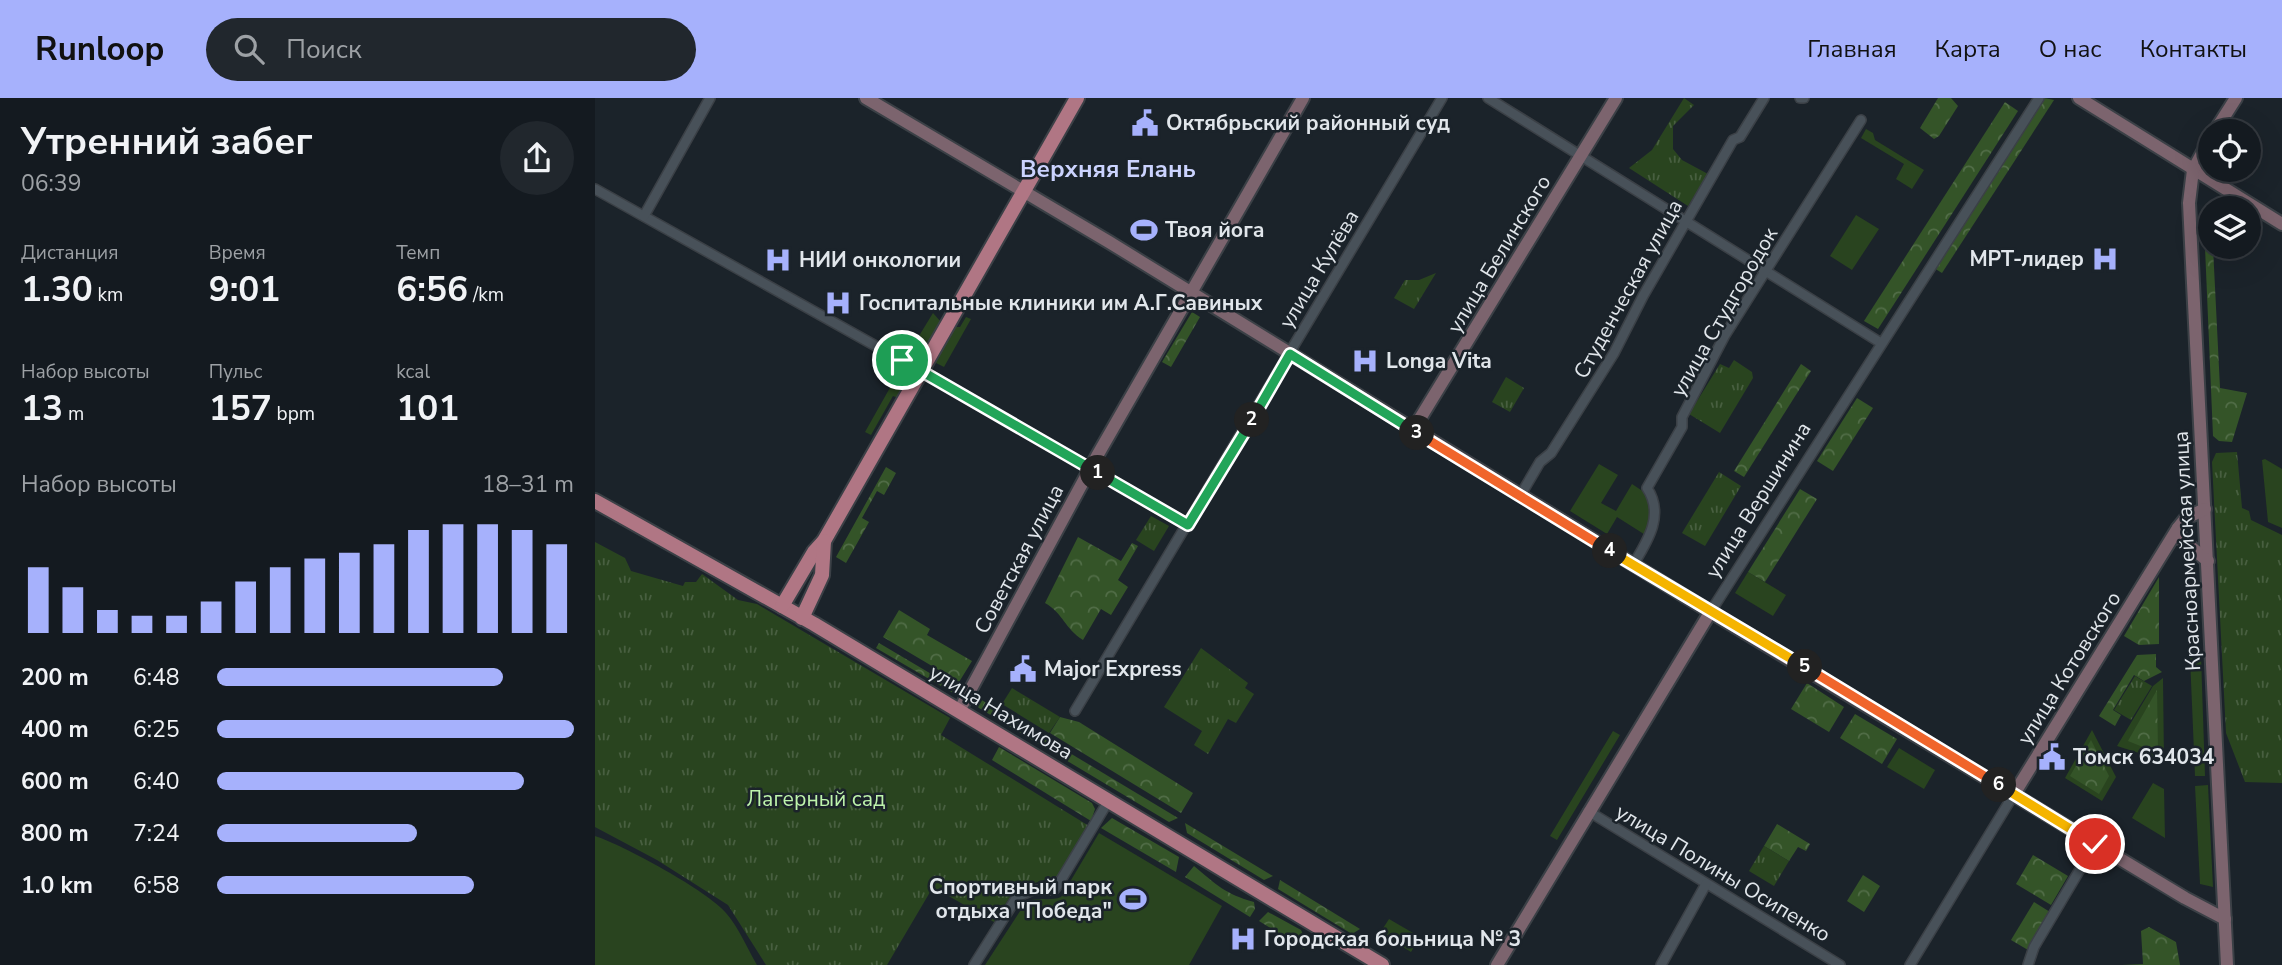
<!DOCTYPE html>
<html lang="ru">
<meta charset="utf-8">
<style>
body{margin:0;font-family:"Nunito Sans",sans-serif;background:#21272d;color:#f1f3f6;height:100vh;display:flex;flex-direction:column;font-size:26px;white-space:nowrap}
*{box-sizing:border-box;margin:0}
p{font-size:23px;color:#9da1a5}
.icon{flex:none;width:38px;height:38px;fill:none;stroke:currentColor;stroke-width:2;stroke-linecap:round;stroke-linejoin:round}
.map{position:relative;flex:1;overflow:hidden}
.sheet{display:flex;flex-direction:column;background:#141a20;width:595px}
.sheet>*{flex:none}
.controls{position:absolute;left:1603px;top:21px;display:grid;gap:14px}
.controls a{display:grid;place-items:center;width:63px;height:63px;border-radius:50%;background:#141a20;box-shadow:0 7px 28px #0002,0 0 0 2px #33383e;font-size:35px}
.pin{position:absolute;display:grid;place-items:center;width:60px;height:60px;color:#fff;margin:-30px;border:4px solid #fff;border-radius:50%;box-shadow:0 2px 7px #0007}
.km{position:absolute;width:35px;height:35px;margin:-18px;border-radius:50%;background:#222;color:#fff;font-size:19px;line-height:35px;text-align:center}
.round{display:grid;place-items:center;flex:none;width:74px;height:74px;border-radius:37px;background:#21272d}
.head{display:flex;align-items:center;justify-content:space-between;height:119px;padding:0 21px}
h1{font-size:38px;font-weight:700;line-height:52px}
.figures{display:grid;grid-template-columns:repeat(3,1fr);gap:10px;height:119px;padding:7px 21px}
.figures div{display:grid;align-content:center}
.figures b{font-size:35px;font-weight:700}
.figures small{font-size:19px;font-weight:400}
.figures p{font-size:19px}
.chart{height:196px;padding:14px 21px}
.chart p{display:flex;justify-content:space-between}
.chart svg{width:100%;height:126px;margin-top:7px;stroke:#a6b1fc;stroke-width:6}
ul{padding:0 21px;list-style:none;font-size:23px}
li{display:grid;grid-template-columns:112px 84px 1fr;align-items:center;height:52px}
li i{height:18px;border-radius:9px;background:#a6b1fc}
header{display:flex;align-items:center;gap:42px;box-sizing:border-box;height:98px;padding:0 35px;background:#a6b1fc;color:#111}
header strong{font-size:33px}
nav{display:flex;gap:38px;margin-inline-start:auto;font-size:24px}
.search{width:490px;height:63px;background:#21272d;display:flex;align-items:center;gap:18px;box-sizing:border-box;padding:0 24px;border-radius:38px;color:#9da1a5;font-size:26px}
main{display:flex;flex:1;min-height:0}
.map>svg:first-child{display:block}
.grass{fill:#29441f}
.forest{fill:url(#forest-crowns)}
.park{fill:url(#park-tufts)}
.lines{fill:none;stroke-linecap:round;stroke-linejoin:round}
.street-casing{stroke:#3b4046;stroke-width:12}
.secondary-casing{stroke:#3b4046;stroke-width:16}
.primary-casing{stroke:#3b4046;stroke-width:18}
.street{stroke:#485159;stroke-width:9}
.secondary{stroke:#7c646e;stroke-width:12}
.primary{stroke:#b07684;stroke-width:14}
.split-1-casing{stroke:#fff;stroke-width:14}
.split-2-casing{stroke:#fff;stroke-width:14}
.split-3-casing{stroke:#fff;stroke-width:14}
.split-4-casing{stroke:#fff;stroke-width:14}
.split-5-casing{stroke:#fff;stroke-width:14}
.split-6-casing{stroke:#fff;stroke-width:14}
.split-7-casing{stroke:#fff;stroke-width:14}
.split-1{stroke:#22a559;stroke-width:9}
.split-2{stroke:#22a559;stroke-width:9}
.split-3{stroke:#22a559;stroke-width:9}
.split-4{stroke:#f0652b;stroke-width:9}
.split-5{stroke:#f5b400;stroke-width:9}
.split-6{stroke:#f0652b;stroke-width:9}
.split-7{stroke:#f5b400;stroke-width:9}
.labels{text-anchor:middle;stroke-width:5;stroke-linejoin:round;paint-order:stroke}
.poi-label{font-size:21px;font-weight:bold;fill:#e1e6eb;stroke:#1b232a;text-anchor:start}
.street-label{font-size:21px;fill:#e1e6eb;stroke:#1b232a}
.park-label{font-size:21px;fill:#bef4ac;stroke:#1b232a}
.quarter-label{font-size:24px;font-weight:bold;fill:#cbd3fe;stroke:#1b232a}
</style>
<header>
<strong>Runloop</strong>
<div class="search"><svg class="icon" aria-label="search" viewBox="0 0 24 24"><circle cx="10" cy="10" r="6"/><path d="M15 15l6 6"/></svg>Поиск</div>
<nav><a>Главная</a><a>Карта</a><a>О нас</a><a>Контакты</a></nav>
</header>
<main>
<section class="sheet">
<div class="head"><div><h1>Утренний забег</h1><p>06:39</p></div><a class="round"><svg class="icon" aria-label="share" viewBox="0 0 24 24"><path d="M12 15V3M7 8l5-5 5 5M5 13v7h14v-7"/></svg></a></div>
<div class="figures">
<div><p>Дистанция</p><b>1.30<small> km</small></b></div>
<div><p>Время</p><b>9:01</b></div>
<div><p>Темп</p><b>6:56<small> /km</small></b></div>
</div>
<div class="figures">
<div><p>Набор высоты</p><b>13<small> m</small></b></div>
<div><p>Пульс</p><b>157<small> bpm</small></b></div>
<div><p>kcal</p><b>101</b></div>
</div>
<div class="chart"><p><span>Набор высоты</span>18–31 m</p>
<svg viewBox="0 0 160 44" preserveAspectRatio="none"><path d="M5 44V21M15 44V28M25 44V36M35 44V38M45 44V38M55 44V33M65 44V26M75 44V21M85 44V18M95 44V16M105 44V13M115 44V8M125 44V6M135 44V6M145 44V8M155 44V13"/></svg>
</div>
<ul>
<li><b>200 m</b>6:48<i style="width:80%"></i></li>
<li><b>400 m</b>6:25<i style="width:100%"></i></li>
<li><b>600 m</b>6:40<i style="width:86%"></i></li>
<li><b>800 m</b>7:24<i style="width:56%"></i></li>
<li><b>1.0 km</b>6:58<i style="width:72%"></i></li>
</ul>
</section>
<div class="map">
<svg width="1687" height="867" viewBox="0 0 1687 867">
<defs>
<pattern id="forest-crowns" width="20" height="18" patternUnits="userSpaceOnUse" patternTransform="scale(1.75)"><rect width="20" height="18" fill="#345428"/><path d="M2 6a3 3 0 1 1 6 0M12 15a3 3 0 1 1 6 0" fill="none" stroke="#516d47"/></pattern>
<pattern id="park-tufts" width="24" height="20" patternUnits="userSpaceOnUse" patternTransform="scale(1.75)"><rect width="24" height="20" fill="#29441f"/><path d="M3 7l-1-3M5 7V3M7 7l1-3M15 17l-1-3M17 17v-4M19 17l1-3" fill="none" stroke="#485f40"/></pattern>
</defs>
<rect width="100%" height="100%" fill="#1b232a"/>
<!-- grass -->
<g class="grass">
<path d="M 1271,31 L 1278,35 L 1280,42 L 1329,72 L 1317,91 L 1301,81 L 1309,66 L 1266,40 Z"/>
<path d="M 1261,117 L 1284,131 L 1257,172 L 1235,158 Z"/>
<path d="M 338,215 L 346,224 L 328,258 L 316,251 Z"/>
<path d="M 371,219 L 376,221 L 349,269 L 339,264 L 359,229 L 365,229 Z"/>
<path d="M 301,279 L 312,285 L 303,300 L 298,298 L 276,337 L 270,334 Z"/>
<path d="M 1670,361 L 1687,371 L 1687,430 L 1673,424 L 1667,362 Z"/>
<path d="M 1004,366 L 1023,377 L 1006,405 L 1021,413 L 1037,386 L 1052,396 L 1056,420 L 1052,438 L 1022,419 L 1012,436 L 975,413 Z"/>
<path d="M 1153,474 L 1191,497 L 1178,518 L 1140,495 Z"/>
<path d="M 1606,558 L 1610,678 L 1600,678 L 1595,559 Z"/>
<path d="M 1568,580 L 1569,663 L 1522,648 L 1558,588 Z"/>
<path d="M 1497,632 L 1521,679 L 1507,703 L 1470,680 Z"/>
<path d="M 1018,633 L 1025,637 L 962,742 L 955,738 Z"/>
<path d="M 1304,650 L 1340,672 L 1329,691 L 1292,669 Z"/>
<path d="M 1558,685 L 1569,691 L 1570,740 L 1537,720 Z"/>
<path d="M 1613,687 L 1618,789 L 1605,786 L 1600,688 Z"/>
<path d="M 504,735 L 627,808 L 594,867 L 390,867 L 431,804 C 443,798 453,804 466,799 Z"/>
<path d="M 0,738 C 28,747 113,793 131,815 C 144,830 152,850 162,867 L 0,867 Z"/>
<path d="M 794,821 L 825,839 L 816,854 L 785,835 Z"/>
</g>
<!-- forest -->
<g class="forest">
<path d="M 1343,0 L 1356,0 L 1363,8 L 1344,38 L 1339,41 L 1325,30 Z"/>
<path d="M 1449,0 L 1459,2 L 1347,175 L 1339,170 Z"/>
<path d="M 1410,4 L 1423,13 L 1283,231 L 1269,223 Z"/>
<path d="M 1610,149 L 1618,149 L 1625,290 L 1652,295 L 1637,344 L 1624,343 L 1618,338 Z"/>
<path d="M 597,214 L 605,219 L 576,269 L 567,264 Z"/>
<path d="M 1206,266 L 1216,273 L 1149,379 L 1139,373 Z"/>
<path d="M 1262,300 L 1278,310 L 1238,373 L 1222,363 Z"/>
<path d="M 291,369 L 301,375 L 289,397 L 282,393 L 267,420 L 274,424 L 251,465 L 241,459 Z"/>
<path d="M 1205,391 L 1222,401 L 1170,484 L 1153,474 Z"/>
<path d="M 483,439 L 526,463 L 537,445 L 543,448 L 523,482 L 533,489 L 516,517 L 506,511 L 488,542 C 469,530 469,516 450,505 Z"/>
<path d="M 1564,479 L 1564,546 L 1544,547 L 1529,538 Z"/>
<path d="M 304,512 L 335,531 L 332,537 L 377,563 L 364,584 L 288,539 Z"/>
<path d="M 284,545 L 365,593 L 364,594 L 358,595 L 281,550 Z"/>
<path d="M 1561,556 L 1561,569 L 1567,574 L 1549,583 L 1539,577 L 1518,612 L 1526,617 L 1520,628 L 1504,618 L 1542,557 Z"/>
<path d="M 1212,585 L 1249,609 L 1234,634 L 1196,611 Z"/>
<path d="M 1562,592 L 1563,655 L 1533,643 Z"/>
<path d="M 380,598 L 583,720 L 574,724 L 384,610 L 379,605 Z"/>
<path d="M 1260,616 L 1302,641 L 1287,666 L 1245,640 Z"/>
<path d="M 465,619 L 484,624 L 598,695 L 586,715 L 455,635 Z"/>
<path d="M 1496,642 L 1514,678 L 1504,696 L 1475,678 Z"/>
<path d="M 404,649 L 497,705 L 500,711 L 496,723 L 397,662 Z"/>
<path d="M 517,720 L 584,759 L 581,774 L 506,730 Z"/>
<path d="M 590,725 L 678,778 L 669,782 L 592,735 Z"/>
<path d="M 1182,726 L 1215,746 L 1211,753 L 1203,749 L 1194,763 L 1169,748 Z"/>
<path d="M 1438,757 L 1473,778 L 1456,807 L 1421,786 Z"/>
<path d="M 599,768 C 622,787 630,796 659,804 L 660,811 L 655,819 L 590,779 Z"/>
<path d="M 1268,777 L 1285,788 L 1269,814 L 1252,803 Z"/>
<path d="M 685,782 L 765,831 L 757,836 L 683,791 Z"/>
<path d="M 1439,804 L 1455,814 L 1433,852 L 1416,842 Z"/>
<path d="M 673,814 L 706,832 L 712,845 L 709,851 L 664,823 Z"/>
<path d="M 1554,829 L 1581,844 L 1585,867 L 1527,867 L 1548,866 L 1546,833 Z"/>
</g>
<!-- park -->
<g class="park">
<path d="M 1089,0 L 1099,7 L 1078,28 L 1078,51 L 1087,62 L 1113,76 L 1093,108 L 1034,70 L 1057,52 Z"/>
<path d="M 841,175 L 819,211 L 799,200 L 810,182 L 824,182 Z"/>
<path d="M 1139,262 L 1157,274 L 1158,280 L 1125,335 L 1094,316 L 1125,266 L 1134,270 Z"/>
<path d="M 911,279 L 929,290 L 915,314 L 897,304 Z"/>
<path d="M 1642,354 L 1647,410 L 1654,413 L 1656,422 L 1687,437 L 1687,685 L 1650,684 L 1631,635 L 1617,364 L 1621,355 Z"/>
<path d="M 1124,374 L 1146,388 L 1110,448 L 1087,435 Z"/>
<path d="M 556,418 L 574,428 L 559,453 L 541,442 Z"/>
<path d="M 0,444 L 30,460 L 36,473 L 88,488 L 90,484 L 101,484 L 107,476 L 143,502 L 162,506 L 355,620 L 346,637 L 494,728 L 465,777 L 420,791 L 399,824 L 338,789 L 292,867 L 171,867 L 133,807 L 62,762 L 0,729 Z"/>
<path d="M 606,550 L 653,585 L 650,590 L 659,596 L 641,625 L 633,621 L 613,656 L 599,647 L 607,633 L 569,609 Z"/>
<path d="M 1540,578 L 1557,588 L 1536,622 L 1519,612 Z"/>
<path d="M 417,590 L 465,619 L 454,635 L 407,606 Z"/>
<path d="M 1169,748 L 1194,763 L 1179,788 L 1154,773 Z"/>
</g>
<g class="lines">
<defs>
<g id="street">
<path d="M 893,0 L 1286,245"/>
<path d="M 1205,0 L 1209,0"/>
<path d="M 0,91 L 347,285 L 592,427"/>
<path d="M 49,118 L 115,0"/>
<path d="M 925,398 L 945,364 L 956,355 L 1019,255 L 1048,198 L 1138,42 L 1145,39 L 1169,0"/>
<path d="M 1038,467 C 1052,444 1070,417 1052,390 L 1087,329 L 1087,319 L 1130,237 L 1266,22"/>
<path d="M 1116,513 L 1444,0"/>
<path d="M 480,613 L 847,0"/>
<path d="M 993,713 L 1245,867"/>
<path d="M 379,867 L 422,799 L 438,792 L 459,792 L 463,787 L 514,702"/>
<path d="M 1066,867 L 1111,786"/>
<path d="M 1315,867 L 1419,696"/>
<path d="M 1433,867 L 1439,849 L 1500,746"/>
</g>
<g id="secondary">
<path d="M 271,0 L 514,144 L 1091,499 L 1590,800 L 1630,821"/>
<path d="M 1484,0 L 1687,126"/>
<path d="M 1620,33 L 1641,0"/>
<path d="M 1615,41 L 1598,72 L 1594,105 L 1632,867"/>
<path d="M 818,332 L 1021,0"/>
<path d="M 1583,430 L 1586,441 L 1613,463"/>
<path d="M 364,613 L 502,358 L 708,0"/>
<path d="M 1419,696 L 1583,430 L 1591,420 L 1610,411"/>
<path d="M 902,867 L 1116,513"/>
</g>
<g id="primary">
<path d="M 0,403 L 219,526 L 787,867"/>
<path d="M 187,508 L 219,454 L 229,443 L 482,0"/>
<path d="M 207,520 L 227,477 L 229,443"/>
</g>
</defs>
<!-- street casing -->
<use href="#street" class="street-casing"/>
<!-- secondary casing -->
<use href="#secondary" class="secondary-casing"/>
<!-- primary casing -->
<use href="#primary" class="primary-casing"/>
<!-- street -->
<use href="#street" class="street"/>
<!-- secondary -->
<use href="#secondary" class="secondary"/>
<!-- primary -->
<use href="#primary" class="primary"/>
</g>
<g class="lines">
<defs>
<path id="split-1" d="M 307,262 L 503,375"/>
<path id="split-2" d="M 503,375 L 593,427 L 657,322"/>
<path id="split-3" d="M 657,322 L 695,256 L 822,335"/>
<path id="split-4" d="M 822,335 L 1015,453"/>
<path id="split-5" d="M 1015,453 L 1210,569"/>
<path id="split-6" d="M 1210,569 L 1404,687"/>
<path id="split-7" d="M 1404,687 L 1500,746"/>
</defs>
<!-- split-1 casing -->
<use href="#split-1" class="split-1-casing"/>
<!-- split-2 casing -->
<use href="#split-2" class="split-2-casing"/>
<!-- split-3 casing -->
<use href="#split-3" class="split-3-casing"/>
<!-- split-4 casing -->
<use href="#split-4" class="split-4-casing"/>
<!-- split-5 casing -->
<use href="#split-5" class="split-5-casing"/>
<!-- split-6 casing -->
<use href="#split-6" class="split-6-casing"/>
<!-- split-7 casing -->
<use href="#split-7" class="split-7-casing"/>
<!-- split-1 -->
<use href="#split-1" class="split-1"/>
<!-- split-2 -->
<use href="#split-2" class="split-2"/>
<!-- split-3 -->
<use href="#split-3" class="split-3"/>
<!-- split-4 -->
<use href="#split-4" class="split-4"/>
<!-- split-5 -->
<use href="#split-5" class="split-5"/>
<!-- split-6 -->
<use href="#split-6" class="split-6"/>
<!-- split-7 -->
<use href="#split-7" class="split-7"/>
</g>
<!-- icons -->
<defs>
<symbol id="civic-bare" viewBox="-9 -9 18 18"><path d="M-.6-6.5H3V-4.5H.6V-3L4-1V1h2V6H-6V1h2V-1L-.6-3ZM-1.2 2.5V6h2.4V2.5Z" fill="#a6b1fc" stroke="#1b232a" stroke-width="2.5" paint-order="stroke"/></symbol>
<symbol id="stadium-bare" viewBox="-9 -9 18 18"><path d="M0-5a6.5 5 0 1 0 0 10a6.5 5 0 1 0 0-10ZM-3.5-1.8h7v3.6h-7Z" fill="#a6b1fc" stroke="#1b232a" stroke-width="2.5" paint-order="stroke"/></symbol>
<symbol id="hospital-bare" viewBox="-9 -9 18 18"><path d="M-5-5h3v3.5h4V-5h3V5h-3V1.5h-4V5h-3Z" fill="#a6b1fc" stroke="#1b232a" stroke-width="2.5" paint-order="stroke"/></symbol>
</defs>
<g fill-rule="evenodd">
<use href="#civic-bare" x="531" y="6" width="38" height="38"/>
<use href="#stadium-bare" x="530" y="113" width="38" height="38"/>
<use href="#hospital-bare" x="1491" y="142" width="38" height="38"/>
<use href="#hospital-bare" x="164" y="143" width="38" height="38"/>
<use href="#hospital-bare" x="224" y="186" width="38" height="38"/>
<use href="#hospital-bare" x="751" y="244" width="38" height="38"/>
<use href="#civic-bare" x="409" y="552" width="38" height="38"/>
<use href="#civic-bare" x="1438" y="640" width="38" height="38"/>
<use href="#stadium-bare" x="519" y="782" width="38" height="38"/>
<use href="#hospital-bare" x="629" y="822" width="38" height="38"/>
</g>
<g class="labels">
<!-- poi labels -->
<g class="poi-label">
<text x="571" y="32">Октябрьский районный суд</text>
<text x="570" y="139">Твоя йога</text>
<text x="1489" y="168" text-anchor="end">МРТ-лидер</text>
<text x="204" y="169">НИИ онкологии</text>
<text x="264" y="212">Госпитальные клиники им А.Г.Савиных</text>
<text x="791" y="270">Longa Vita</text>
<text x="449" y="578">Major Express</text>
<text x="1478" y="666">Томск 634034</text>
<text x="517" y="796" text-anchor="end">Спортивный парк<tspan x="517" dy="24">отдыха "Победа"</tspan></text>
<text x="669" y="848">Городская больница № 3</text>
</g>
<!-- street labels -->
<g class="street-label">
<text transform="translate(904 156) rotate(-59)" y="7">улица Белинского</text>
<text transform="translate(724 171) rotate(-59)" y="7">улица Кулёва</text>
<text transform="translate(1033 191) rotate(-61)" y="7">Студенческая улица</text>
<text transform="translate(1129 214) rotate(-60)" y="7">улица Студгородок</text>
<text transform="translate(1163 402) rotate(-58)" y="7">улица Вершинина</text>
<text transform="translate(1592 453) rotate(-93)" y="7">Красноармейская улица</text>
<text transform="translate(424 461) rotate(-62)" y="7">Советская улица</text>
<text transform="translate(1474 570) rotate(-58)" y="7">улица Котовского</text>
<text transform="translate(406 614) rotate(31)" y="7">улица Нахимова</text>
<text transform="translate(1128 775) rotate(31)" y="7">улица Полины Осипенко</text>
</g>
<!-- park labels -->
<g class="park-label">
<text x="221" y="708">Лагерный сад</text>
</g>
<!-- quarter labels -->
<g class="quarter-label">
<text x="513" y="79">Верхняя Елань</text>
</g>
</g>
</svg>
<div class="controls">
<a><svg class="icon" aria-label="locate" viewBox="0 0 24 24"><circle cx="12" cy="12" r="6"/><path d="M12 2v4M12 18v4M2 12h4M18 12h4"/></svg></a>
<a><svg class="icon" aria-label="layers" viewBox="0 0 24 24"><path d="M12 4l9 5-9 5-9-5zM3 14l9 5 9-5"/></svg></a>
</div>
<div class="pin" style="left:307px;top:262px;background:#1e9e55"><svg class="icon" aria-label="arrive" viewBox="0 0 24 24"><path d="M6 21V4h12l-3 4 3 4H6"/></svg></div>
<div class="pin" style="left:1500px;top:746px;background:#d93025"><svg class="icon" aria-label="check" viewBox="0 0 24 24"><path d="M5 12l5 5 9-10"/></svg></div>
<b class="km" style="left:503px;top:375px">1</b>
<b class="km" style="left:657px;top:322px">2</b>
<b class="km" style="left:822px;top:335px">3</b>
<b class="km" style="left:1015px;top:453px">4</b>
<b class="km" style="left:1210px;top:569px">5</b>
<b class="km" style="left:1404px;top:687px">6</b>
</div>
</main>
